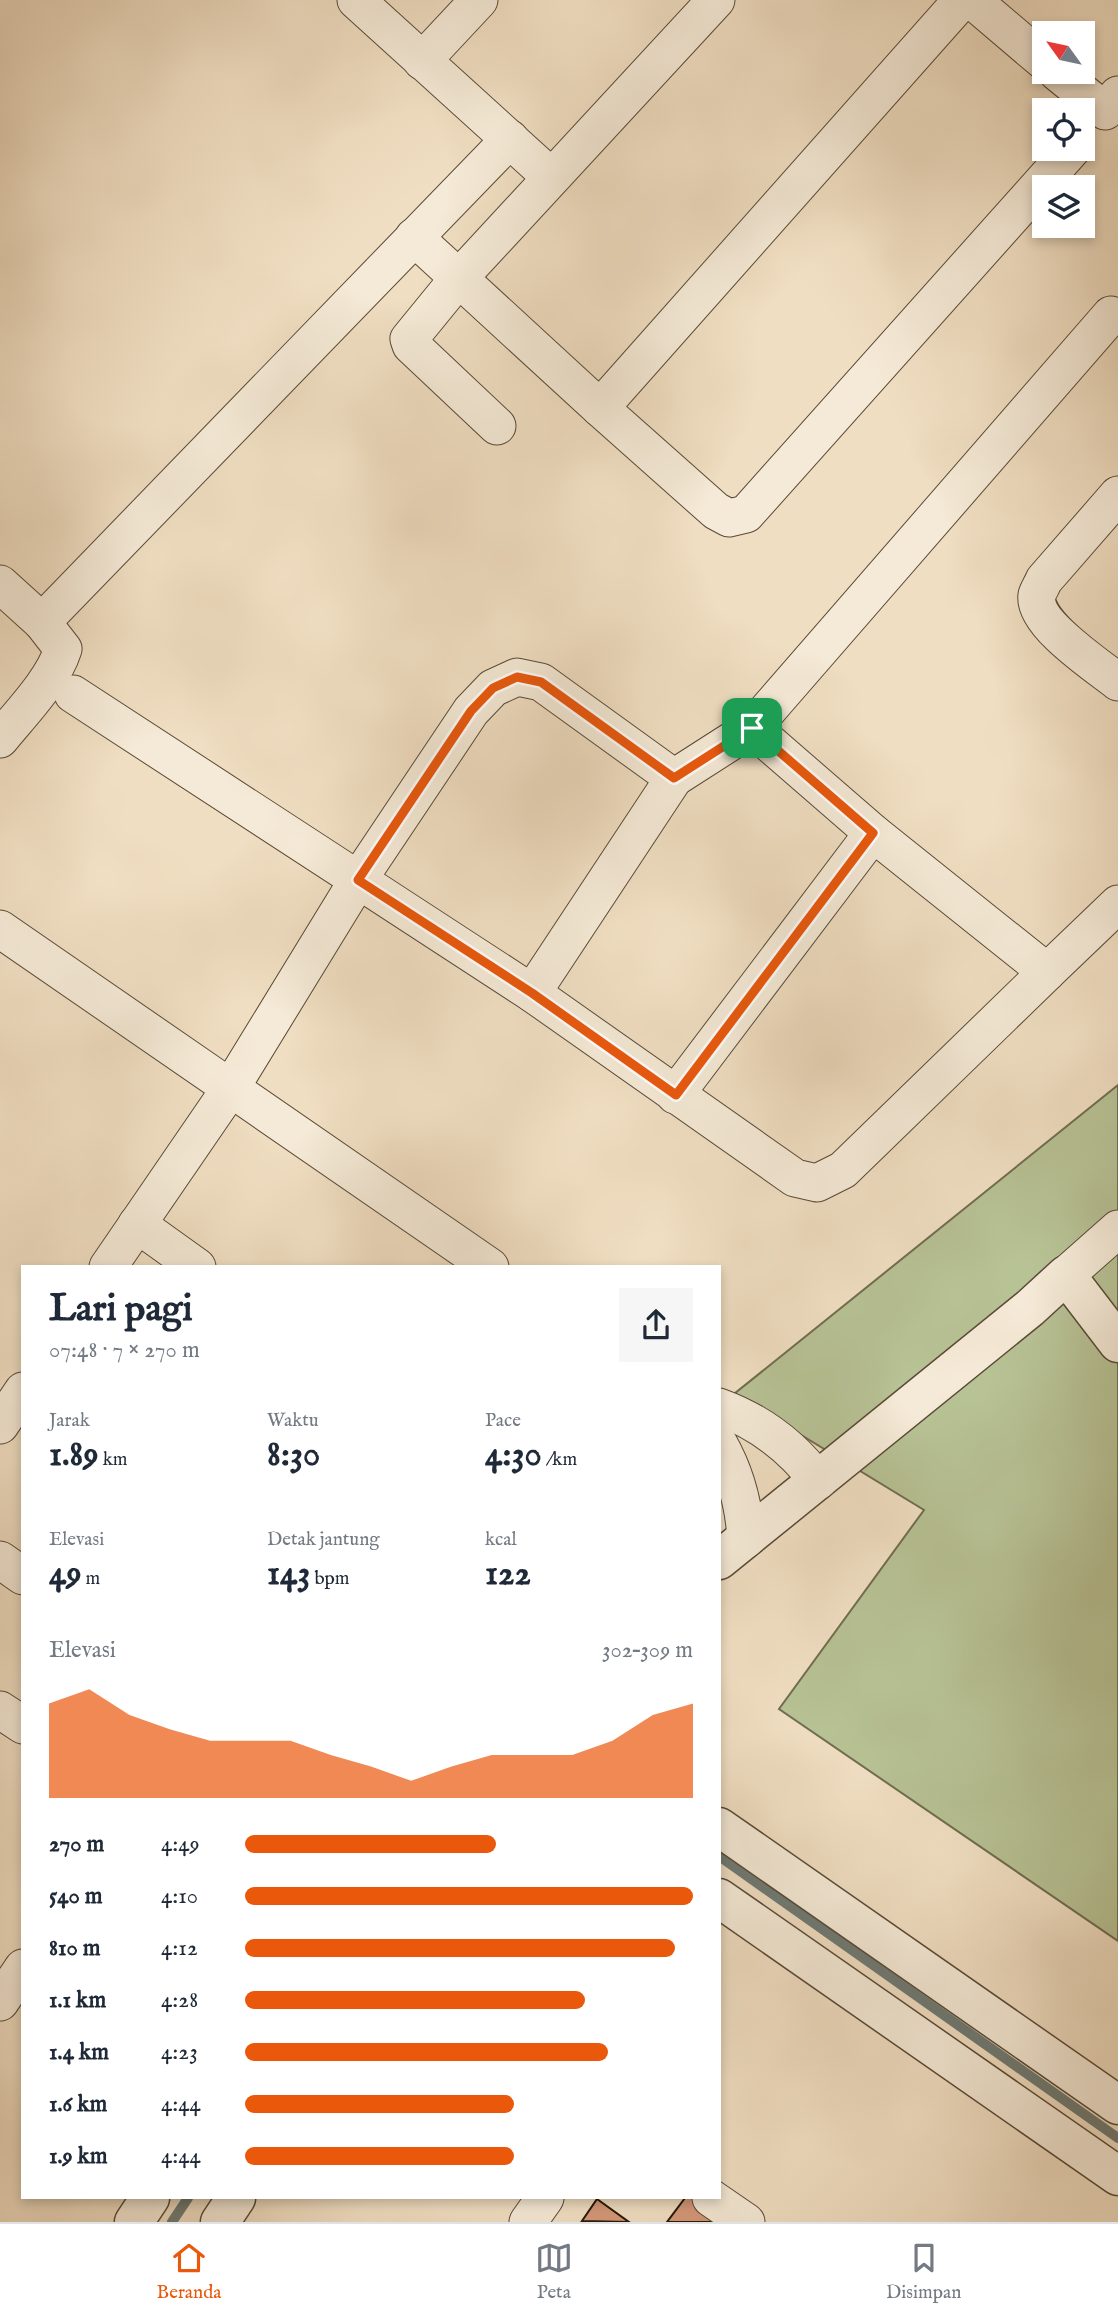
<!DOCTYPE html>
<html lang="id">
<meta charset="utf-8">
<style>
body{margin:0;font-family:"IM FELL English",serif;background:#f6f6f7;color:#1f2937;height:100vh;display:flex;flex-direction:column;font-size:26px;white-space:nowrap}
*{box-sizing:border-box;margin:0}
p{font-size:23px;color:#747a83}
.icon{flex:none;width:38px;height:38px;fill:none;stroke:currentColor;stroke-width:2;stroke-linecap:round;stroke-linejoin:round}
.map{position:relative;flex:1;overflow:hidden}
.details{position:absolute;left:21px;top:1265px;width:700px;height:934px;display:flex;flex-direction:column;background:#fff;border-radius:0px;box-shadow:0 4px 10px #0003}
.details>*{flex:none}
.needle{width:46px;rotate:303deg}
.controls{position:absolute;left:1032px;top:21px;display:grid;gap:14px}
.controls a{display:grid;place-items:center;width:63px;height:63px;border-radius:0px;background:#fff;box-shadow:0 4px 10px #0003;font-size:35px}
.pin{position:absolute;display:grid;place-items:center;width:60px;height:60px;color:#fff;margin:-30px;border-radius:14px;box-shadow:0 4px 10px #0006}
.round{display:grid;place-items:center;flex:none;width:74px;height:74px;border-radius:0px;background:#f6f6f7}
.head{display:flex;align-items:center;justify-content:space-between;height:119px;padding:0 28px}
h1{font-size:38px;font-weight:700;line-height:52px}
.stats{display:grid;grid-template-columns:repeat(3,1fr);gap:10px;height:119px;padding:7px 28px}
.stats div{display:grid;align-content:center}
.stats b{font-size:35px;font-weight:700}
.stats small{font-size:19px;font-weight:400}
.stats p{font-size:19px}
.chart{height:196px;padding:14px 28px}
.chart p{display:flex;justify-content:space-between}
.chart svg{width:100%;height:126px;margin-top:7px;fill:#ea580c;opacity:.7}
ul{padding:0 28px;list-style:none;font-size:23px}
li{display:grid;grid-template-columns:112px 84px 1fr;align-items:center;height:52px}
li i{height:18px;border-radius:9px;background:#ea580c}
.tabs{display:flex;justify-content:space-around;align-items:center;height:98px;border-top:2px solid #e0e1e3;background:#fff;font-size:19px;color:#747a83}
.tabs a{display:grid;justify-items:center;gap:4px}
.tabs .on{color:#ea580c}
.map>svg:first-child{display:block}
.green{fill:#b7c295;stroke:#6f6e4f;stroke-width:2}
.lines{fill:none;stroke-linecap:round;stroke-linejoin:round}
.stream{stroke:#6e7a74;stroke-width:10}
.building{fill:#d49879;stroke:#271909;stroke-width:2}
.minor-casing{stroke:#594a37;stroke-width:39}
.tertiary-casing{stroke:#594a37;stroke-width:41}
.minor{stroke:#f5ead7;stroke-width:37}
.tertiary{stroke:#f5ead7;stroke-width:38}
.route-casing{stroke:#fff;stroke-width:14}
.route{stroke:#ea580c;stroke-width:9}
</style>
<div class="map">
<svg width="1118" height="2222" viewBox="0 0 1118 2222">
<rect width="100%" height="100%" fill="#f0dec2"/>
<filter id="stains"><feTurbulence type="fractalNoise" baseFrequency=".00286" numOctaves="4"/><feColorMatrix values="0 0 0 0 .2 0 0 0 0 .09 0 0 0 0 .02 0 0 0 .5 -.17"/></filter>
<radialGradient id="worn" r=".72"><stop offset=".6" stop-color="#630" stop-opacity="0"/><stop offset="1" stop-color="#630" stop-opacity=".3"/></radialGradient>
<!-- green -->
<path class="green" d="M 1118,1085 L 1118,1941 L 779,1709 L 924,1510 L 734,1394 Z"/>
<g class="lines">
<!-- stream -->
<g class="stream">
<path d="M 719,1856 L 1118,2138"/>
<path d="M 172,2222 L 188,2198"/>
</g>
</g>
<!-- building -->
<g class="building">
<path d="M 685,2198 L 692,2198 L 725,2222 L 667,2222 Z"/>
<path d="M 597,2199 L 629,2222 L 582,2221 Z"/>
</g>
<g class="lines">
<defs>
<g id="minor">
<path d="M 356,0 L 551,177"/>
<path d="M 972,0 L 1045,62"/>
<path d="M 422,61 L 479,0"/>
<path d="M 1057,72 L 1105,111 L 1118,95"/>
<path d="M 414,237 L 600,408 L 716,511 L 729,518 L 746,514 L 1072,149"/>
<path d="M 600,408 L 962,0"/>
<path d="M 497,426 L 411,345 L 409,339 L 458,279 L 716,0"/>
<path d="M 1118,495 L 1044,580 C 1042,585 1038,591 1037,595 C 1032,623 1098,666 1118,682"/>
<path d="M 0,584 L 42,622"/>
<path d="M 73,694 L 532,993 L 795,1178 L 817,1183 L 843,1170 L 1047,972 L 873,833 L 752,728"/>
<path d="M 0,739 C 21,713 53,681 63,649 L 42,622 L 510,139"/>
<path d="M 0,929 L 490,1267"/>
<path d="M 1047,972 L 1118,904"/>
<path d="M 532,993 L 674,778"/>
<path d="M 675,1095 L 873,833"/>
<path d="M 137,1224 L 197,1267"/>
<path d="M 108,1267 L 230,1089 L 358,880 L 471,711 L 493,688 L 517,677 L 541,682 L 674,778 L 752,728 L 1111,315"/>
<path d="M 1066,1275 L 1118,1229"/>
<path d="M 719,1407 C 760,1422 792,1446 818,1481"/>
<path d="M 0,1425 L 23,1391"/>
<path d="M 719,1444 C 736,1474 744,1504 746,1539"/>
<path d="M 0,1560 L 23,1576"/>
<path d="M 0,1710 L 23,1725"/>
<path d="M 0,2002 L 23,1968"/>
<path d="M 711,2198 L 746,2222"/>
<path d="M 528,2222 L 545,2198"/>
</g>
<g id="tertiary">
<path d="M 719,1560 L 1030,1308 L 1066,1275 L 1118,1343"/>
<path d="M 719,1827 L 1118,2105"/>
<path d="M 719,1898 L 1118,2176"/>
<path d="M 134,2222 L 150,2198"/>
<path d="M 220,2222 L 236,2198"/>
</g>
</defs>
<!-- minor casing -->
<use href="#minor" class="minor-casing"/>
<!-- tertiary casing -->
<use href="#tertiary" class="tertiary-casing"/>
<!-- minor -->
<use href="#minor" class="minor"/>
<!-- tertiary -->
<use href="#tertiary" class="tertiary"/>
</g>
<g class="lines">
<defs>
<path id="route" d="M 517,677 L 541,682 L 674,778 L 752,728 L 873,833 L 676,1095 L 532,993 L 358,880 L 471,711 L 493,688 Z"/>
</defs>
<!-- route casing -->
<use href="#route" class="route-casing"/>
<!-- route -->
<use href="#route" class="route"/>
</g>
<rect width="100%" height="100%" filter="url(#stains)"/>
<rect width="100%" height="100%" fill="url(#worn)"/>
</svg>
<div class="controls">
<a><svg class="needle" viewBox="-14 -14 28 28"><path d="M0-13l5 13h-10z" fill="#e53935"/><path d="M0 13l5-13h-10z" fill="#747a83"/></svg></a>
<a><svg class="icon" aria-label="locate" viewBox="0 0 24 24"><circle cx="12" cy="12" r="6"/><path d="M12 2v4M12 18v4M2 12h4M18 12h4"/></svg></a>
<a><svg class="icon" aria-label="layers" viewBox="0 0 24 24"><path d="M12 4l9 5-9 5-9-5zM3 14l9 5 9-5"/></svg></a>
</div>
<div class="pin" style="left:752px;top:728px;background:#1e9e55"><svg class="icon" aria-label="arrive" viewBox="0 0 24 24"><path d="M6 21V4h12l-3 4 3 4H6"/></svg></div>
<section class="details">
<div class="head"><div><h1>Lari pagi</h1><p>07:48 · 7 × 270 m</p></div><a class="round"><svg class="icon" aria-label="share" viewBox="0 0 24 24"><path d="M12 15V3M7 8l5-5 5 5M5 13v7h14v-7"/></svg></a></div>
<div class="stats">
<div><p>Jarak</p><b>1.89<small> km</small></b></div>
<div><p>Waktu</p><b>8:30</b></div>
<div><p>Pace</p><b>4:30<small> /km</small></b></div>
</div>
<div class="stats">
<div><p>Elevasi</p><b>49<small> m</small></b></div>
<div><p>Detak jantung</p><b>143<small> bpm</small></b></div>
<div><p>kcal</p><b>122</b></div>
</div>
<div class="chart"><p><span>Elevasi</span>302–309 m</p>
<svg viewBox="0 0 160 44" preserveAspectRatio="none"><path d="M0 44V11L10 6L20 15L30 20L40 24L50 24L60 24L70 29L80 33L90 38L100 33L110 29L120 29L130 29L140 24L150 15L160 11V44z"/></svg>
</div>
<ul>
<li><b>270 m</b>4:49<i style="width:56%"></i></li>
<li><b>540 m</b>4:10<i style="width:100%"></i></li>
<li><b>810 m</b>4:12<i style="width:96%"></i></li>
<li><b>1.1 km</b>4:28<i style="width:76%"></i></li>
<li><b>1.4 km</b>4:23<i style="width:81%"></i></li>
<li><b>1.6 km</b>4:44<i style="width:60%"></i></li>
<li><b>1.9 km</b>4:44<i style="width:60%"></i></li>
</ul>
</section>
</div>
<nav class="tabs">
<a class="on"><svg class="icon" aria-label="home" viewBox="0 0 24 24"><path d="M3 11l9-7 9 7M6 9v11h12V9"/></svg>Beranda</a>
<a><svg class="icon" aria-label="map" viewBox="0 0 24 24"><path d="M3 6l6-2 6 2 6-2v14l-6 2-6-2-6 2zM9 4v14M15 6v14"/></svg>Peta</a>
<a><svg class="icon" aria-label="saved" viewBox="0 0 24 24"><path d="M7 4h10v16l-5-4-5 4z"/></svg>Disimpan</a>
</nav>
